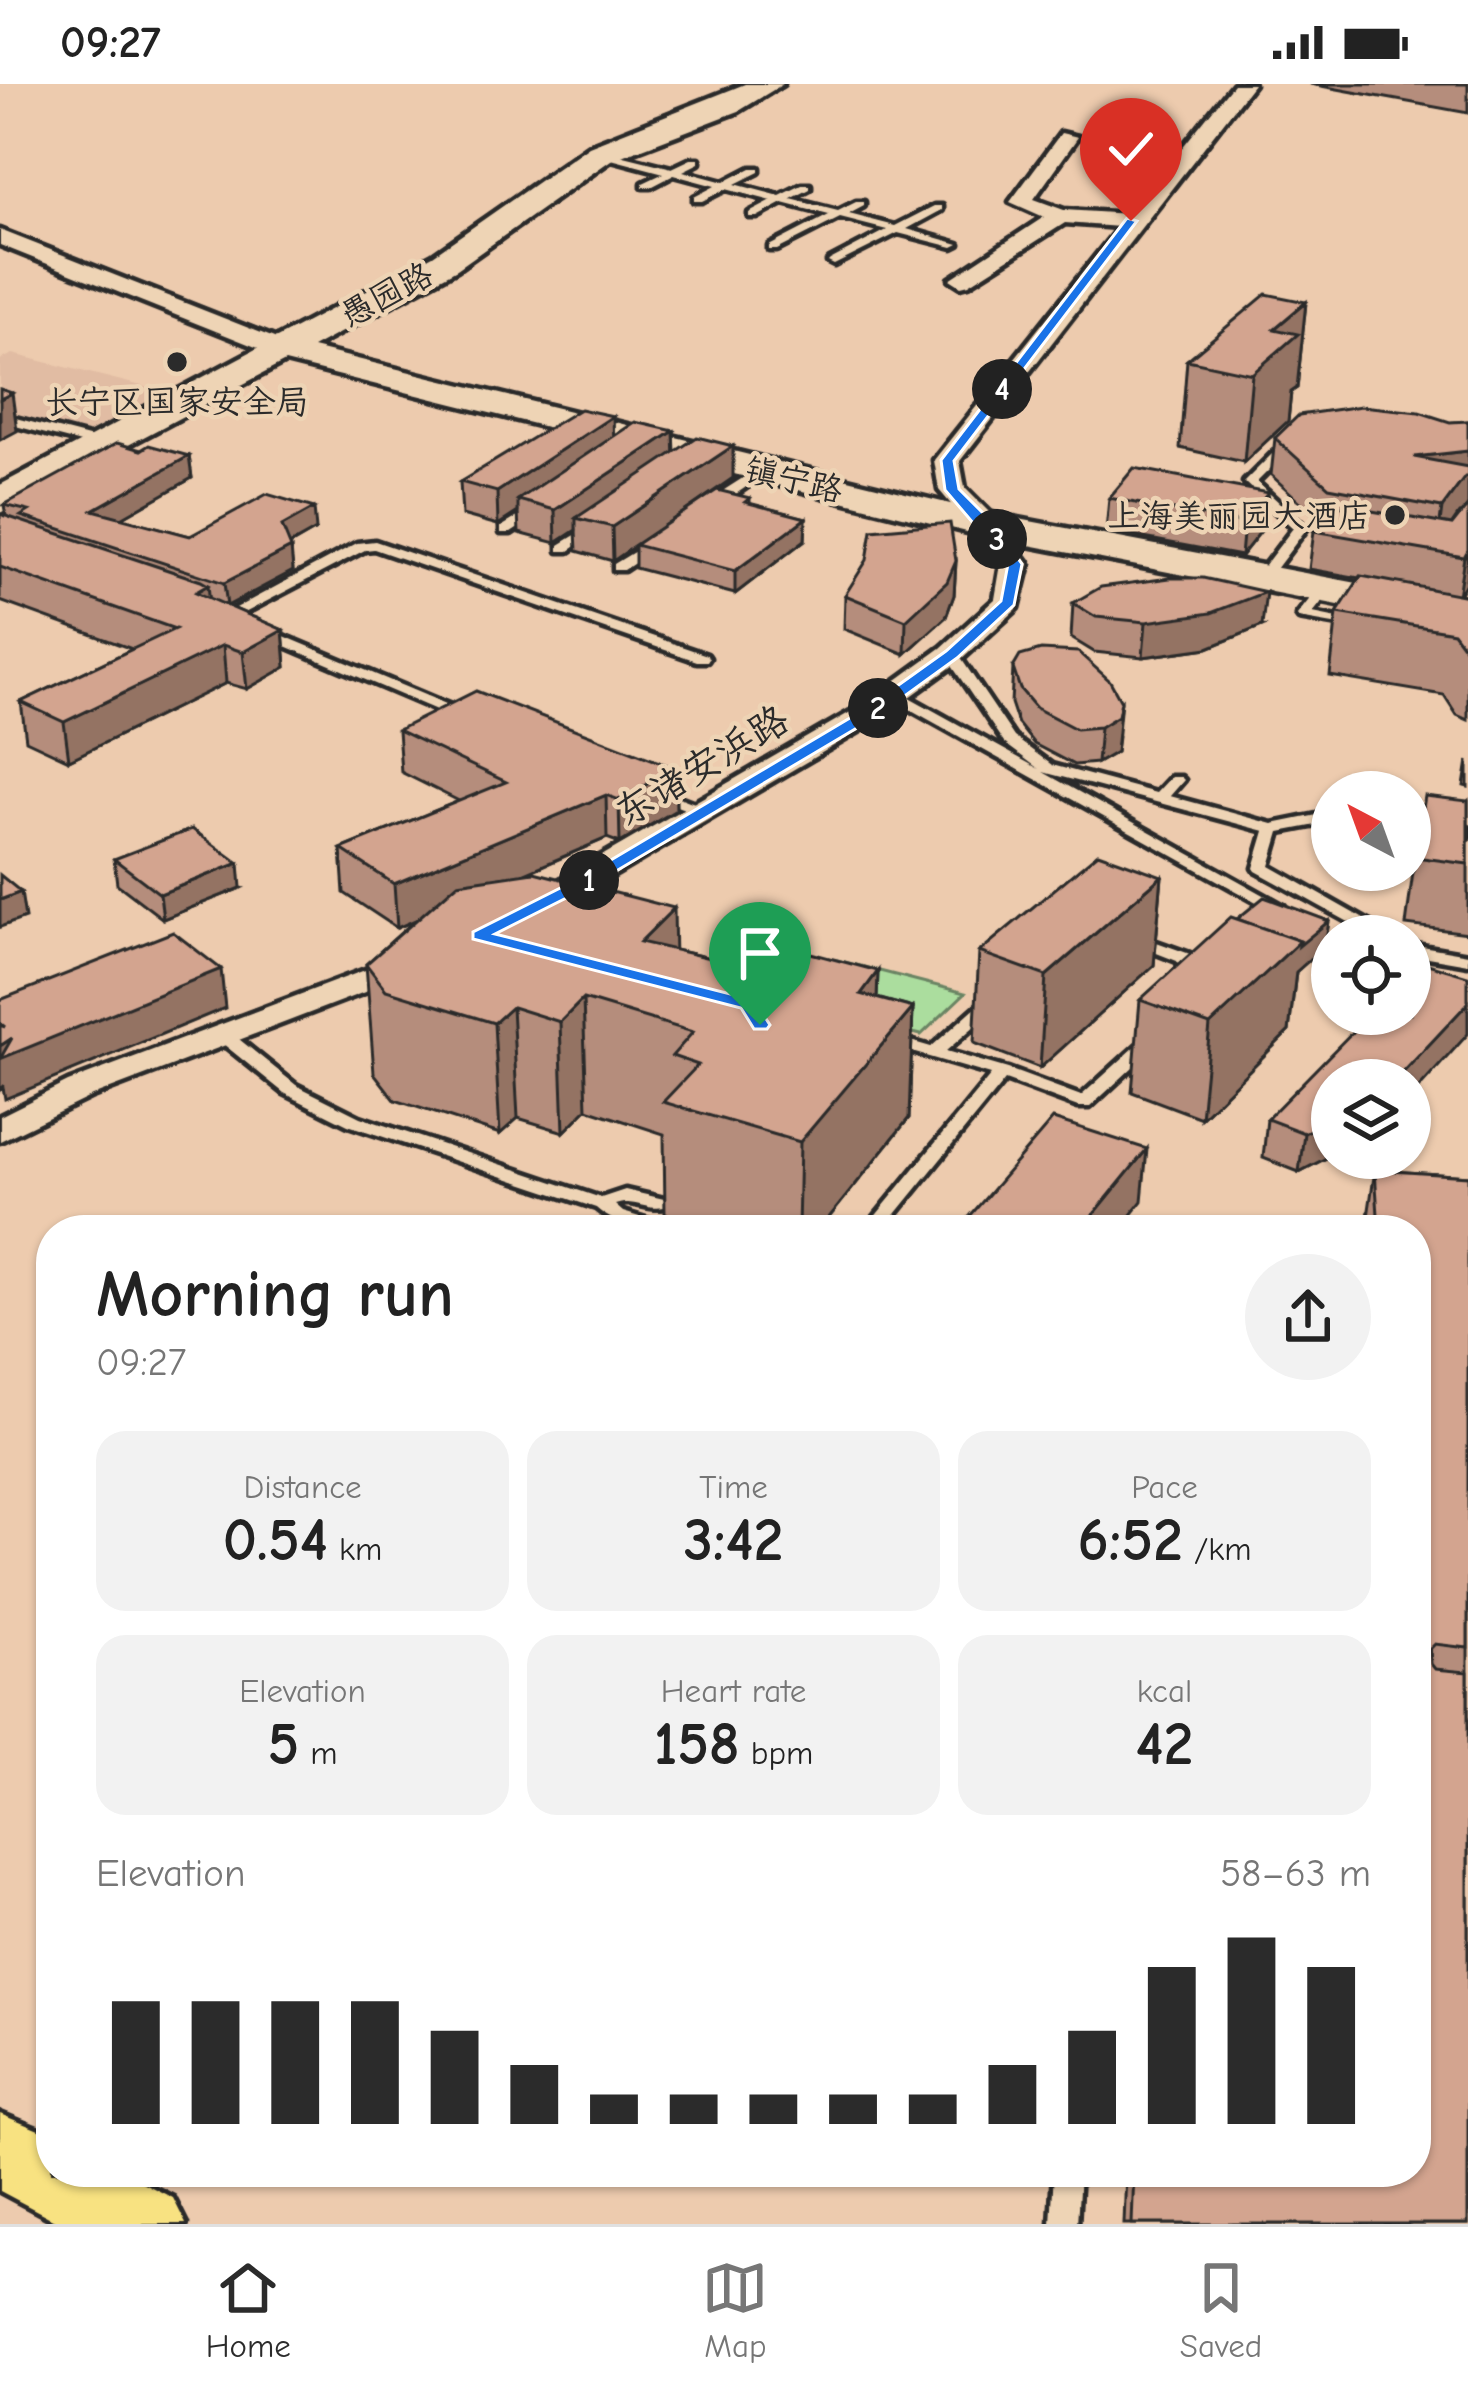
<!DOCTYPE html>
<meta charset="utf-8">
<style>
body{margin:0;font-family:"Comic Neue","LXGW WenKai TC",sans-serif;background:#f2f2f2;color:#222;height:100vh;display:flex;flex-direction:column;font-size:45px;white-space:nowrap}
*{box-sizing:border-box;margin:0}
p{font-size:39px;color:#767676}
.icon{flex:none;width:66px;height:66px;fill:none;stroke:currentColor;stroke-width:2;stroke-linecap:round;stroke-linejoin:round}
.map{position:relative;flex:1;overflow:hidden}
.sheet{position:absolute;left:36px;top:1131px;width:1395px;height:972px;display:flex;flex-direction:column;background:#fff;border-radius:48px;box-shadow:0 3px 9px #0004}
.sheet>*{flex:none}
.needle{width:78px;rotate:319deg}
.controls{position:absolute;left:1311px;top:687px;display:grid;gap:24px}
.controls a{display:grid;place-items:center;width:120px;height:120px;border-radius:50%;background:#fff;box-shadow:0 3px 9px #0004;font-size:60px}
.pin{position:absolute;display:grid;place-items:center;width:102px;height:102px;color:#fff;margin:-123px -51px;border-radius:50% 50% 50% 0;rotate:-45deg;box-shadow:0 0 12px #0007}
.pin .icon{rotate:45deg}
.km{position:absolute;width:60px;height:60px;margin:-30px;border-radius:50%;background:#222;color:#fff;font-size:33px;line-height:60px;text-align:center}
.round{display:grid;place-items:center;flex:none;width:126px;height:126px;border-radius:63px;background:#f2f2f2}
.summary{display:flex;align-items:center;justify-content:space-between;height:204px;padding:0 60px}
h1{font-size:66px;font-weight:800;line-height:90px}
.metrics{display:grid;grid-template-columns:repeat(3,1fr);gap:18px;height:204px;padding:12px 60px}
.metrics div{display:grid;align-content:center;border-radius:30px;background:#f2f2f2;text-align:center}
.metrics b{font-size:60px;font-weight:800}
.metrics small{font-size:33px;font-weight:400}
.metrics p{font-size:33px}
.chart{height:336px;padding:24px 60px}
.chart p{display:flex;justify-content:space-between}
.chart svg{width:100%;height:216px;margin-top:12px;stroke:#2b2b2b;stroke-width:6}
.status{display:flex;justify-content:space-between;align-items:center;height:84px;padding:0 60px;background:#fff;direction:ltr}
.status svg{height:33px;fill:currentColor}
.menu{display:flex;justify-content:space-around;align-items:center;height:168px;border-top:3px solid #e0e0e0;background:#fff;font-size:33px;color:#767676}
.menu a{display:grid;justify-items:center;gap:6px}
.menu .selected{color:#2b2b2b}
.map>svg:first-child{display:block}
.built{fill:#e1bca3}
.green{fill:#abdd9e;stroke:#6b8464;stroke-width:3}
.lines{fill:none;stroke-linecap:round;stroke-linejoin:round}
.lane-casing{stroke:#2b2b2b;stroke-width:9}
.street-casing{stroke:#2b2b2b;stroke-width:9}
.secondary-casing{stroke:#2b2b2b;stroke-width:9}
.primary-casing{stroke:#2b2b2b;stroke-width:9}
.lane{fill:#eed4b5;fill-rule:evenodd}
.street{fill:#eed4b5;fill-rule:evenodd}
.secondary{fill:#eed4b5;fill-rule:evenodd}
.primary{fill:#f8e281;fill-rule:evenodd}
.wall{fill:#b58d7b;stroke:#2b2b2b;stroke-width:3}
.shaded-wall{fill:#947364;stroke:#2b2b2b;stroke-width:3}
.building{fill:#d3a48f;stroke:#2b2b2b;stroke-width:3}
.route{fill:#1a73e8;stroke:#fff;stroke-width:3}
.poi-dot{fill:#2b2b2b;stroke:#eed4b5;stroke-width:4.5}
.labels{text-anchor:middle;stroke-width:9;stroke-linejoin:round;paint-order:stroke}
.far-street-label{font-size:33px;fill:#2b2b2b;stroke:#eed4b5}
.far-poi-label{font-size:33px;fill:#2b2b2b;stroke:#eed4b5}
.street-label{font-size:39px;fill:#2b2b2b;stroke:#eed4b5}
</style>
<div class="status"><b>09:27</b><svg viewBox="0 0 49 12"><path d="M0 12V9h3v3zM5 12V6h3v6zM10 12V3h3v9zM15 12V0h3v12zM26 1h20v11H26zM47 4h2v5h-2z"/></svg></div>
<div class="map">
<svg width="1468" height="2140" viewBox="0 0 1468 2140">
<rect width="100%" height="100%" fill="#edcbae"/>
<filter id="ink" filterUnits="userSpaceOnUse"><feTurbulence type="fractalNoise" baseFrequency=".00833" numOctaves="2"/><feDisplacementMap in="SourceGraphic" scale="24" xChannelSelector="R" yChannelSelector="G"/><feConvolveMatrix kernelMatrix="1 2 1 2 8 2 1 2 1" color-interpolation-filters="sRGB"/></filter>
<g filter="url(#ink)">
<!-- built -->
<path class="built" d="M 13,270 L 174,310 L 92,356 L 0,331 L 0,276 Z"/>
<!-- green -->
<path class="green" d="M 837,876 L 965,909 L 921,951 L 796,919 Z"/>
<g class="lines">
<defs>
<g id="lane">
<path d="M 600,66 L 672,84 L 691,75 L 699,75 L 699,79 L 683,87 L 724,98 L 751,84 L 759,84 L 759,88 L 735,100 L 780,112 L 802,101 L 810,101 L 810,105 L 791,115 L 838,127 L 856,118 L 864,118 L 864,122 L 849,130 L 895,142 L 934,122 L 942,122 L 942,126 L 907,145 L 959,160 L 953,163 L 898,149 L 834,181 L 828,178 L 830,176 L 887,146 L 840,134 L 777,166 L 769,166 L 769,162 L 829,131 L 783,119 L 757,133 L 749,133 L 749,129 L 772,117 L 726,105 L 702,117 L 694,117 L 694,113 L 715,102 L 674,91 L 651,103 L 643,103 L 643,99 L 664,89 L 596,71 L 595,69 Z"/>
<path d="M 0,330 L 108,358 L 110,361 L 104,365 L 0,338 Z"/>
<path d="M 1284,358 L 1294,361 L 1257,398 L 1307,444 L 1267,497 L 1262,498 L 1255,494 L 1293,444 L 1244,398 Z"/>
<path d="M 760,383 L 766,387 L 765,390 L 717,423 L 707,423 L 707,417 Z"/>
<path d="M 538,421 L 543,422 L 543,428 L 511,449 L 501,449 L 501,443 Z"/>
<path d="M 595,439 L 602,443 L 600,446 L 569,467 L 559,467 L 559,461 Z"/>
<path d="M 655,455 L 660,456 L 660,462 L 624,486 L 614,486 L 614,480 Z"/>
<path d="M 375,457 L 707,571 L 709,574 L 707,577 L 697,577 L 374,465 L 365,466 L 233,535 L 228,536 L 221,532 L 357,459 Z"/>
<path d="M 1324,502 L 1331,506 L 1313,529 L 1362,539 L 1362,545 L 1299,534 L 1297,531 L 1319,503 Z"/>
<path d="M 265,544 L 465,628 L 467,631 L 465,634 L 455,634 L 260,551 L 260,545 Z"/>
<path d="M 951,566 L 956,567 L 1014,653 L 1052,681 L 1156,709 L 1171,693 L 1181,693 L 1184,696 L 1170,712 L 1273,740 L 1332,728 L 1332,738 L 1280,748 L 1270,782 L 1394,852 L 1374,852 L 1256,787 L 1254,784 L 1265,747 L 1043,688 L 1284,822 L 1286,825 L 1278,830 L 890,614 L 890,608 L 900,608 L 1039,685 L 1004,659 L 944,570 Z"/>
<path d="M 653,703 L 710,725 L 713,728 L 705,733 L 700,731 L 648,711 L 648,705 Z"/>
<path d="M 1410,735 L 1468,744 L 1468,754 L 1410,745 Z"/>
<path d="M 1137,851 L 1190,870 L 1201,896 L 1199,900 L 1187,900 L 1177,877 L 1131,859 L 1129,856 Z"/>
<path d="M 1410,860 L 1468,870 L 1468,880 L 1410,870 Z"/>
<path d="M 994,911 L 1002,916 L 1000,920 L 946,967 L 1008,985 L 1081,1012 L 1147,952 L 1153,951 L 1162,956 L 1090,1023 L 1078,1023 L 1005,996 L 883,1146 L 864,1146 L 991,991 L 884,960 L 881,956 L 890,951 L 931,963 L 988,912 Z"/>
<path d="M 223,946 L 229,947 L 296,1001 L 360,1033 L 601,1114 L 625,1106 L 664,1115 L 667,1119 L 664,1123 C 647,1127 633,1114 615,1121 L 623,1128 L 669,1142 L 671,1146 C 642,1146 618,1143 596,1124 L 348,1041 L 284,1009 L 217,955 L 214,951 Z"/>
<path d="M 1054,2088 L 1080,2088 L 1077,2140 L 1051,2140 Z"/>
</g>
<g id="street">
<path d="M 1233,0 L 1253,0 L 960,377 L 965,404 L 996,435 L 1029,480 L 1018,524 L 961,576 L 881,634 L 551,828 L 529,828 L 524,821 L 529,814 L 861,622 L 941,564 L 995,515 L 1001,480 L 939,406 L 934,376 L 1119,143 L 1065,139 L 969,200 L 961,202 L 950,195 L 1044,133 L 1010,118 L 1061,49 L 1078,53 L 1034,115 L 1064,126 L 1129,130 Z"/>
<path d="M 0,146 L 292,261 L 296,266 L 284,273 L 276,271 L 0,161 Z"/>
<path d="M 413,868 L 430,878 L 425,885 L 92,1012 L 0,1057 L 0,1032 L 68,998 Z"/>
</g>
<path id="secondary" d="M 745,0 L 783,0 L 739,27 L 611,76 L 457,185 L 312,264 L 987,429 L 1468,520 L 1468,546 L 987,453 L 285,278 L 0,429 L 0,401 L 433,171 L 589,62 Z"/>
<path id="primary" d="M 0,2030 L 51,2051 L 51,2088 L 122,2088 L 173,2114 L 186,2140 L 62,2140 L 0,2107 Z"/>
</defs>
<!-- lane casing -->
<use href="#lane" class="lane-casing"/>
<!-- street casing -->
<use href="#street" class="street-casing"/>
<!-- secondary casing -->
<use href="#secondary" class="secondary-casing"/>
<!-- primary casing -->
<use href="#primary" class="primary-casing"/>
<!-- lane -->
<use href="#lane" class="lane"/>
<!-- street -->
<use href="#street" class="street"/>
<!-- secondary -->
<use href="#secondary" class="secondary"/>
<!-- primary -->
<use href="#primary" class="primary"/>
</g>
<!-- wall -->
<g class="wall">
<path d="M 1310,0 L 1468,0 L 1468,29 Z"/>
<path d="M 1306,218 L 1297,304 L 1291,308 L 1288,337 L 1244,378 L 1180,364 L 1187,276 Z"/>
<path d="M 613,332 L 613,353 L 674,347 L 675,368 L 733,394 L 681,430 L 750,414 L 750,420 L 806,434 L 805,456 L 735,510 L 635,484 L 635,462 L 613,477 L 577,467 L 576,446 L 556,459 L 519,449 L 518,428 L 498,441 L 462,431 L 460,398 Z"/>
<path d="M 1468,337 L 1468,499 L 1466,499 L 1459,510 L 1468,512 L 1468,636 L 1457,631 L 1444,611 L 1330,592 L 1337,529 L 1360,494 L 1309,485 L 1314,447 L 1321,437 L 1271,391 L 1275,354 Z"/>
<path d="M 141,366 L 189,372 L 192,394 L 121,434 L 190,452 L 316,446 L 290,461 L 293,487 L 228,522 L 283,546 L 286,583 L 247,605 L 226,599 L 69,676 L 26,656 L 21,618 L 132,565 L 0,517 L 0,430 L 6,432 L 4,421 Z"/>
<path d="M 1268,409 L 1265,442 L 1241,472 L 1106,447 L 1109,414 Z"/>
<path d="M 956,477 L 954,511 L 946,533 L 905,570 L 844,545 L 845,511 Z"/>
<path d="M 1073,519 L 1262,542 L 1208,564 L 1143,573 L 1094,568 L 1071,554 Z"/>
<path d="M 1013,584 L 1118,653 L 1116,668 L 1097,679 L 1074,681 L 1034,660 L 1018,640 L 1011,619 Z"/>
<path d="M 398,646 L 675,684 L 676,726 L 620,759 L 607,754 L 527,789 L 675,866 L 749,883 L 878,887 L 877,914 L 913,924 L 909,1034 L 819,1146 L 716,1146 L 665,1130 L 664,1050 L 587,1025 L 564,1048 L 518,1034 L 500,1050 L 395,1016 L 374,989 L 366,880 L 415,836 L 397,844 L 344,809 L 341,765 L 459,717 L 401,688 Z"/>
<path d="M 1468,677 L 1468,703 L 1464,702 Z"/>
<path d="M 1468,717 L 1468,849 L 1406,841 L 1415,773 Z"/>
<path d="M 114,775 L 241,804 L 163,835 L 117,800 Z"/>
<path d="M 1162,792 L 1154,881 L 1040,984 L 974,959 L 979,868 Z"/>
<path d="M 1237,835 L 1329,837 L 1325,862 L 1296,888 L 1289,947 L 1201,1034 L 1132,1008 L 1140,916 Z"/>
<path d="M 1332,996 L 1332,1071 L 1299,1088 L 1263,1074 L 1267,1035 Z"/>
<path d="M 1375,1086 L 1468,1092 L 1468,2140 L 1124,2140 L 1126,2088 L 1416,2088 L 1416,1146 L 1366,1146 Z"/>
</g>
<!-- shaded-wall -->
<g class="shaded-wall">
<path d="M 1306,218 L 1297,304 L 1291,308 L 1288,337 L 1244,378 L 1252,290 L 1274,245 Z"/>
<path d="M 12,309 L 17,347 L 0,356 L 0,315 Z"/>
<path d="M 613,332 L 614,365 L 518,416 L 518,428 L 498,441 L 497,408 Z"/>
<path d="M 674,347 L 675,380 L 576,434 L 576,446 L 556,459 L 555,426 Z"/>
<path d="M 733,362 L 733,394 L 613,477 L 612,443 Z"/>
<path d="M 1468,367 L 1468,429 L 1459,430 L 1437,462 L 1442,424 L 1414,373 Z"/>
<path d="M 189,372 L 192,394 L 95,449 L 93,426 Z"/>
<path d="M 1268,409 L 1265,442 L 1241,472 L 1244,439 Z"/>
<path d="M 314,424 L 316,446 L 284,464 L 282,442 Z"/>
<path d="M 806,434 L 805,456 L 735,510 L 735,487 Z"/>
<path d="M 291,464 L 293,487 L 227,522 L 224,499 Z"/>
<path d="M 1468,466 L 1466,499 L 1458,512 L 1464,473 Z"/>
<path d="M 956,477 L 954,511 L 946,533 L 905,570 L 906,536 Z"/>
<path d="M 208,501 L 212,538 L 196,508 Z"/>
<path d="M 1266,508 L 1262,542 L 1208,564 L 1143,573 L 1146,538 Z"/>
<path d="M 283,546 L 286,583 L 247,605 L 243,568 Z"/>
<path d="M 223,561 L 226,599 L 69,676 L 64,638 Z"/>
<path d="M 1121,617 L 1116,668 L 1097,679 L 1100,643 Z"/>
<path d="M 675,684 L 676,726 L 620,759 L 619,716 Z"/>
<path d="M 606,711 L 607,754 L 397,844 L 394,800 Z"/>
<path d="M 239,779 L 241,804 L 163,835 L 160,810 Z"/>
<path d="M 1162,792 L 1154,881 L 1040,984 L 1046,892 Z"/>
<path d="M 21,808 L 25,834 L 0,843 L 0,816 Z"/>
<path d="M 674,824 L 676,932 L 640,858 Z"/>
<path d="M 1329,837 L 1325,862 L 1296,888 L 1289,947 L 1201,1034 L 1210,941 L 1300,857 Z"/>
<path d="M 221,885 L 225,924 L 5,1015 L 3,1003 L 0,1006 L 0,962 L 12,954 Z"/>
<path d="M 878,887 L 875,969 L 913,924 L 909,1034 L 819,1146 L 798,1146 L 800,1058 L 861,910 Z"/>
<path d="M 583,915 L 587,1025 L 564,1048 L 560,938 Z"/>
<path d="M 1468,919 L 1468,950 L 1410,1014 L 1410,996 L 1396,996 Z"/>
<path d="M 512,923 L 518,1034 L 500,1050 L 494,939 Z"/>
<path d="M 1332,1034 L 1332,1071 L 1299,1088 L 1304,1049 Z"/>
<path d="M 1147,1065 L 1142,1117 L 1119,1146 L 1081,1146 Z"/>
</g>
<!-- building -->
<g class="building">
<path d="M 1266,210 L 1306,218 L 1274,245 L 1298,250 L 1252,290 L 1187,276 Z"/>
<path d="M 0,305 L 12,309 L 0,315 Z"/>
<path d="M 1361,322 L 1419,328 L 1450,338 L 1468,337 L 1468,367 L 1414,373 L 1468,383 L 1468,393 L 1465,393 L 1442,424 L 1329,403 L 1275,354 L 1299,331 Z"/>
<path d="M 580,325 L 613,332 L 497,408 L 460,398 Z"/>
<path d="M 635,338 L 674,347 L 555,426 L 518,416 Z"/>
<path d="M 697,353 L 733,362 L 612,443 L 576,434 Z"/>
<path d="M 117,359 L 141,366 L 149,361 L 189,372 L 93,426 L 190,452 L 267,410 L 314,424 L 282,442 L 291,464 L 224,499 L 21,432 L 29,427 L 4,421 Z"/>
<path d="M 1134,384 L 1268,409 L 1244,439 L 1109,414 Z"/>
<path d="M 717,406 L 750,414 L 745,418 L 806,434 L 735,487 L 635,461 Z"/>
<path d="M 1332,420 L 1452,441 L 1468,421 L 1468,466 L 1464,473 L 1314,447 Z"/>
<path d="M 0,430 L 201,497 L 208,501 L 196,508 L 283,546 L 243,568 L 223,561 L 64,638 L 21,618 L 175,545 L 0,483 Z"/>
<path d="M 950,439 L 956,477 L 947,498 L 906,536 L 845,511 L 867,476 L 872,446 Z"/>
<path d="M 1361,492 L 1468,512 L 1468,568 L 1453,548 L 1337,529 Z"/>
<path d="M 1170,494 L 1203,494 L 1266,508 L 1211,529 L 1146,538 L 1096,533 L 1073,519 L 1101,503 Z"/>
<path d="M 1041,566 L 1078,568 L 1110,597 L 1121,617 L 1118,632 L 1100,643 L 1076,645 L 1036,624 L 1020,605 L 1013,584 L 1020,572 Z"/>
<path d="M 476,607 L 675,684 L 619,716 L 606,711 L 394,800 L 341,765 L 506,698 L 398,646 Z"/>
<path d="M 1425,712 L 1468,717 L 1468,780 L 1415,773 Z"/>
<path d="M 192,745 L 239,779 L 160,810 L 114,775 Z"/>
<path d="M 1098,769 L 1162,792 L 1046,892 L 979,868 Z"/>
<path d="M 534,788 L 674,824 L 640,858 L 749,883 L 773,859 L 878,887 L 861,910 L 913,924 L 800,1058 L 663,1018 L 698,981 L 672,972 L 693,948 L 583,915 L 560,938 L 512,923 L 494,939 L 386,906 L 366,880 L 458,799 Z"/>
<path d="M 0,791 L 21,808 L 0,816 Z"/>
<path d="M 1264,813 L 1329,837 L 1299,862 L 1300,857 L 1237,835 Z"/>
<path d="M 1231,833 L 1300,857 L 1210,941 L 1140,916 Z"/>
<path d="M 173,848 L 221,885 L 0,975 L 12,954 L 0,962 L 0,941 L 5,943 L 0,939 L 0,916 Z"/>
<path d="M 1421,878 L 1468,892 L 1468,919 L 1396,996 L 1332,996 L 1332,1034 L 1304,1049 L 1267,1035 L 1370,930 L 1410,930 L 1410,890 Z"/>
<path d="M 1053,1035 L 1147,1065 L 1081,1146 L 958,1146 Z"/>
<path d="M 1375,1086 L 1468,1092 L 1468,1564 L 1435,1560 L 1430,1565 L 1431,1580 L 1435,1585 L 1468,1588 L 1468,2140 L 1132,2140 L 1134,2088 L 1416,2088 L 1416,1597 L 1421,1598 L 1416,1560 L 1416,1146 L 1379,1146 Z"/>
</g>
</g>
<!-- route -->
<path class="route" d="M 1127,134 L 1137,137 L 954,377 L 959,405 L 992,438 L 1022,480 L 1014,521 L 957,574 L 877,632 L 596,799 L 495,850 L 754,916 L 770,941 L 767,945 L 754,945 L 741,924 L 473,855 L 473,848 L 584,792 L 865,625 L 946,567 L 1001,517 L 1008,480 L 945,406 L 941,376 Z"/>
<!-- markers -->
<g class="poi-dot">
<circle cx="177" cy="278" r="12"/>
<circle cx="1395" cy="431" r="12"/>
</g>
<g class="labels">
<!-- far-street labels -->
<g class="far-street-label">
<text transform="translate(386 210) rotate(-28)" y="12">愚园路</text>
<text transform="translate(794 395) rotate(13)" y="12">镇宁路</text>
</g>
<!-- far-poi labels -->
<g class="far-poi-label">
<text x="177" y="329">长宁区国家安全局</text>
<text x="1371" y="443" text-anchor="end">上海美丽园大酒店</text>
</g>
<!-- street labels -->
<g class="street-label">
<text transform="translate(701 681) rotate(-31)" y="14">东诸安浜路</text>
</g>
</g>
</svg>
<div class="controls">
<a><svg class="needle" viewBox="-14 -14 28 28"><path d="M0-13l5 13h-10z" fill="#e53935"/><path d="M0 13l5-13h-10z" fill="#767676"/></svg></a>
<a><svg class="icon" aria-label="locate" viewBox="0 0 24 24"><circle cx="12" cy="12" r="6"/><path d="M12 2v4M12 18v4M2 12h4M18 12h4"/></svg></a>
<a><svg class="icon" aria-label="layers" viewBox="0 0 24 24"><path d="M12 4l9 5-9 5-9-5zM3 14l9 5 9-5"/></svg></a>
</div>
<div class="pin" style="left:760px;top:941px;background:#1e9e55"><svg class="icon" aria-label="arrive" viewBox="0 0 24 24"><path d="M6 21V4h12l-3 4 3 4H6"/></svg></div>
<div class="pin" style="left:1131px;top:137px;background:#d93025"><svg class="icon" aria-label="check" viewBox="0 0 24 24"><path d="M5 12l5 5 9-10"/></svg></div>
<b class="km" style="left:589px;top:796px">1</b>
<b class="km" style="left:878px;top:624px">2</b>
<b class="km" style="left:997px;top:455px">3</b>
<b class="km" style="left:1002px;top:305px">4</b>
<section class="sheet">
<div class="summary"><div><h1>Morning run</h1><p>09:27</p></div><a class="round"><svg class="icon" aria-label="share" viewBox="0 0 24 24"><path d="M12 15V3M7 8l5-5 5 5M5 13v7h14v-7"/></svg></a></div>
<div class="metrics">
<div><p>Distance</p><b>0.54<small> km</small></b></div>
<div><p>Time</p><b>3:42</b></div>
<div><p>Pace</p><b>6:52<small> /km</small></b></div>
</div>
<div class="metrics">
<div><p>Elevation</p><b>5<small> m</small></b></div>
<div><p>Heart rate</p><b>158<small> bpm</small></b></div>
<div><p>kcal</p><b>42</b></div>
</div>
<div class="chart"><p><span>Elevation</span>58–63 m</p>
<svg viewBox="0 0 160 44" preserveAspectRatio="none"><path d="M5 44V19M15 44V19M25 44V19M35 44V19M45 44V25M55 44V32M65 44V38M75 44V38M85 44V38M95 44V38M105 44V38M115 44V32M125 44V25M135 44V12M145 44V6M155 44V12"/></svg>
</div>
</section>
</div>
<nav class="menu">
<a class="selected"><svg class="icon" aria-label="home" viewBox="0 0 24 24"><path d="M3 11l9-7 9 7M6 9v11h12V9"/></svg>Home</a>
<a><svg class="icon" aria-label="map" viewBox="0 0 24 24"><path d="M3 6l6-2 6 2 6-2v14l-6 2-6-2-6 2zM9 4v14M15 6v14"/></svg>Map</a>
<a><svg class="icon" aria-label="saved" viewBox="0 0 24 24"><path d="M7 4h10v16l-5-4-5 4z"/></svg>Saved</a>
</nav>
